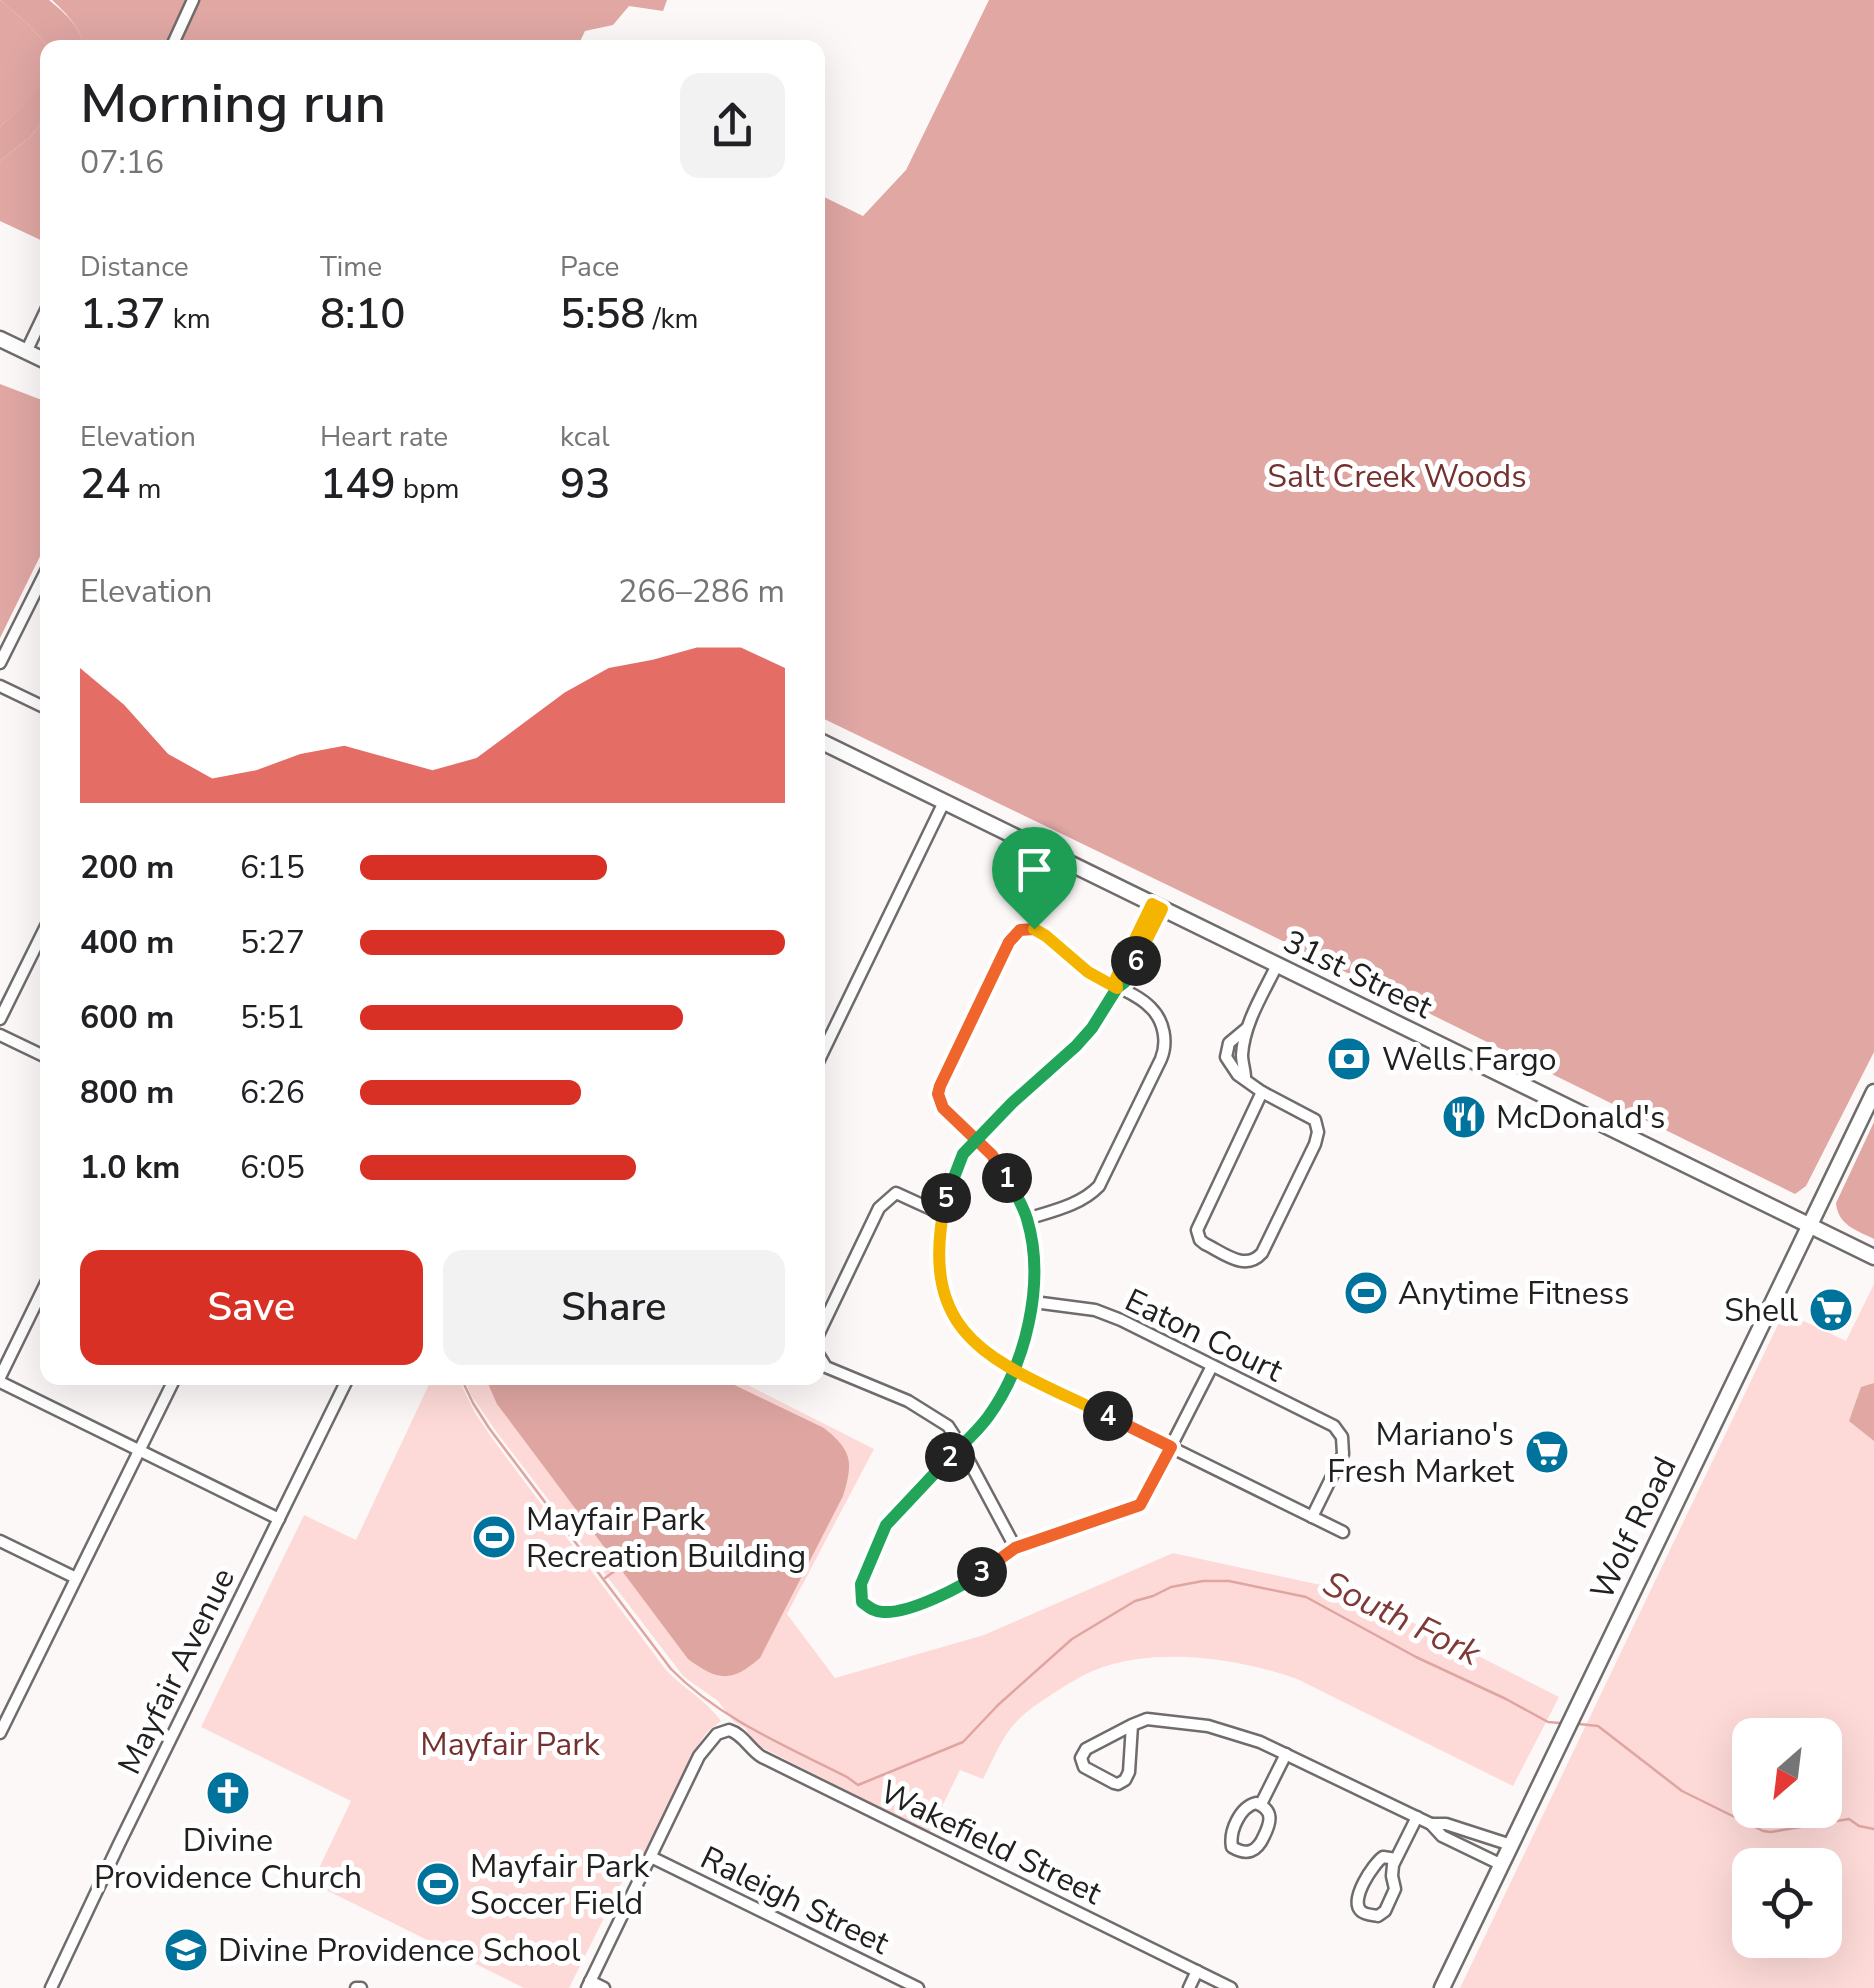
<!DOCTYPE html>
<meta charset="utf-8">
<style>
body{margin:0;font-family:"Nunito Sans",sans-serif;background:#f2f2f2;color:#202124;height:100vh;display:flex;flex-direction:column;font-size:38px;white-space:nowrap}
*{box-sizing:border-box;margin:0}
p{font-size:32px;color:#757577}
.icon{flex:none;width:55px;height:55px;fill:none;stroke:currentColor;stroke-width:2;stroke-linecap:round;stroke-linejoin:round}
.map{position:relative;flex:1;overflow:hidden}
.panel{position:absolute;left:40px;top:40px;width:785px;height:1345px;display:flex;flex-direction:column;background:#fff;border-radius:20px;box-shadow:0 10px 40px #0002}
.panel>*{flex:none}
.needle{width:65px;rotate:208deg}
.tools{position:absolute;left:1732px;top:1718px;display:grid;gap:20px}
.tools a{display:grid;place-items:center;width:110px;height:110px;border-radius:20px;background:#fff;box-shadow:0 10px 40px #0002;font-size:50px}
.pin{position:absolute;display:grid;place-items:center;width:85px;height:85px;color:#fff;margin:-102px -42px;border-radius:50% 50% 50% 0;rotate:-45deg;box-shadow:0 0 10px #0007}
.pin .icon{rotate:45deg}
.km{position:absolute;width:50px;height:50px;margin:-25px;border-radius:50%;background:#222;color:#fff;font-size:28px;line-height:50px;text-align:center}
.round{display:grid;place-items:center;flex:none;width:105px;height:105px;border-radius:20px;background:#f2f2f2}
.summary{display:flex;align-items:center;justify-content:space-between;height:170px;padding:0 40px}
h1{font-size:55px;font-weight:600;line-height:75px}
.figures{display:grid;grid-template-columns:repeat(3,1fr);gap:15px;height:170px;padding:10px 40px}
.figures div{display:grid;align-content:center}
.figures b{font-size:42px;font-weight:600}
.figures small{font-size:28px;font-weight:400}
.figures p{font-size:28px}
.chart{height:280px;padding:20px 40px}
.chart p{display:flex;justify-content:space-between}
.chart svg{width:100%;height:180px;margin-top:10px;fill:#d93025;opacity:.7}
.cta{display:flex;gap:20px;margin-top:auto;padding:20px 40px}
.cta a{flex:1;height:115px;border-radius:20px;background:#d93025;color:#fff;font-size:40px;font-weight:600;line-height:115px;text-align:center}
.cta a+a{background:#f2f2f2;color:#202124}
ul{padding:0 40px;list-style:none;font-size:32px}
li{display:grid;grid-template-columns:160px 120px 1fr;align-items:center;height:75px}
li i{height:25px;border-radius:12px;background:#d93025}
.map>svg:first-child{display:block}
.green{fill:#fddad7;fill-rule:evenodd}
.forest{fill:#e0a7a3}
.water{fill:#dea5a1}
.lines{fill:none;stroke-linecap:round;stroke-linejoin:round}
.stream{stroke:#dea5a1;stroke-width:2.5}
.minor-casing{stroke:#706c6c;stroke-width:15}
.secondary-casing{stroke:#706c6c;stroke-width:19}
.minor{stroke:#fff;stroke-width:10}
.secondary{stroke:#fff;stroke-width:14}
.split-1-casing{stroke:#fff;stroke-width:20}
.split-2-casing{stroke:#fff;stroke-width:20}
.split-3-casing{stroke:#fff;stroke-width:20}
.split-4-casing{stroke:#fff;stroke-width:20}
.split-5-casing{stroke:#fff;stroke-width:20}
.split-6-casing{stroke:#fff;stroke-width:20}
.split-7-casing{stroke:#fff;stroke-width:20}
.split-1{stroke:#f0652b;stroke-width:12}
.split-2{stroke:#22a559;stroke-width:12}
.split-3{stroke:#22a559;stroke-width:12}
.split-4{stroke:#f0652b;stroke-width:12}
.split-5{stroke:#f5b400;stroke-width:12}
.split-6{stroke:#22a559;stroke-width:12}
.split-7{stroke:#f5b400;stroke-width:12}
.labels{text-anchor:middle;stroke-width:10;stroke-linejoin:round;paint-order:stroke}
.park-label{font-size:32px;fill:#75312f;stroke:#fff}
.street-label{font-size:32px;fill:#21201f;stroke:#fff}
.poi-label{font-size:32px;fill:#21201f;stroke:#fff;text-anchor:start}
.water-label{font-size:35px;font-style:italic;fill:#7f3937;stroke:#fff}
</style>
<div class="map">
<svg width="1874" height="1988" viewBox="0 0 1874 1988">
<rect width="100%" height="100%" fill="#fdf8f8"/>
<!-- green -->
<g class="green">
<path d="M 1874,1284 L 1874,1988 L 1460,1988 L 1782,1316 L 1791,1315 L 1846,1341 ZM 1750,1735 L 1825,1735 L 1825,1810 L 1750,1810 ZM 1750,1865 L 1825,1865 L 1825,1940 L 1750,1940 Z"/>
<path d="M 432,1378 L 458,1378 L 475,1413 L 494,1441 L 666,1670 C 684,1689 705,1699 721,1721 L 707,1732 L 696,1748 L 641,1861 L 634,1858 L 569,1988 L 524,1988 L 312,1883 L 351,1801 L 201,1727 L 304,1515 L 356,1540 Z"/>
<path d="M 464,1378 L 734,1378 L 874,1449 L 787,1614 L 835,1678 L 984,1635 L 1173,1553 L 1353,1592 L 1559,1697 L 1513,1786 L 1297,1679 C 1238,1658 1155,1646 1095,1670 C 1078,1677 1063,1687 1048,1697 C 1034,1706 1017,1718 1008,1732 C 998,1746 991,1764 983,1779 L 960,1770 L 929,1833 L 763,1748 L 752,1740 L 745,1728 L 734,1722 L 718,1701 L 684,1677 L 498,1434 L 471,1395 Z"/>
</g>
<!-- forest -->
<g class="forest">
<path d="M 0,0 L 28,24 L 49,47 L 47,71 L 38,92 L 0,127 Z"/>
<path d="M 52,0 L 667,0 L 663,11 L 629,6 L 613,25 L 585,31 L 577,48 L 84,47 C 81,28 66,13 52,0 Z"/>
<path d="M 989,0 L 1874,0 L 1874,1052 L 1806,1186 L 1795,1194 L 1246,923 L 818,716 L 818,194 L 863,216 L 906,170 Z"/>
<path d="M 47,116 L 47,243 L 0,221 L 0,161 L 30,137 Z"/>
<path d="M 0,384 L 47,402 L 47,542 L 0,638 Z"/>
<path d="M 1874,1122 L 1874,1239 C 1856,1230 1838,1225 1836,1203 Z"/>
<path d="M 1874,1383 L 1874,1441 L 1849,1421 L 1861,1387 Z"/>
</g>
<!-- water -->
<g class="water">
<path d="M 0,0 L 49,0 C 65,13 81,27 84,47 L 49,47 L 28,24 Z"/>
<path d="M 47,71 L 47,116 L 30,137 L 0,161 L 0,127 L 37,92 Z"/>
<path d="M 493,1378 L 720,1378 L 824,1428 C 853,1451 853,1463 843,1496 L 760,1658 C 731,1683 718,1681 688,1659 L 497,1404 L 489,1386 Z"/>
</g>
<g class="lines">
<!-- stream -->
<g class="stream">
<path d="M 461,1378 L 473,1403 L 489,1428 L 671,1669 C 720,1719 786,1746 847,1777 L 858,1785 L 963,1742 L 998,1705 L 1072,1639 L 1135,1601 L 1153,1596 L 1171,1587 L 1203,1581 L 1229,1581 L 1306,1597 L 1416,1657 L 1506,1699 L 1548,1722 L 1560,1723"/>
<path d="M 605,1578 L 619,1568"/>
<path d="M 1579,1724 L 1598,1726 L 1682,1791 L 1763,1831 L 1771,1832 L 1849,1819 L 1859,1826 L 1874,1829"/>
</g>
<defs>
<g id="minor">
<path d="M 171,48 L 193,0"/>
<path d="M 26,352 L 48,306"/>
<path d="M 0,663 L 48,567"/>
<path d="M 0,686 L 48,709"/>
<path d="M 1152,904 L 1116,978 C 1119,1029 995,1108 964,1153 C 944,1182 939,1222 939,1256 C 939,1316 966,1340 1014,1370 L 1343,1532"/>
<path d="M 1117,988 L 1125,982 L 1162,909"/>
<path d="M 0,1019 L 48,922"/>
<path d="M 1247,1028 L 1229,1043 L 1226,1057 L 1238,1075 L 1262,1092"/>
<path d="M 0,1035 L 48,1058"/>
<path d="M 818,1062 L 944,802"/>
<path d="M 1245,1078 C 1245,1070 1242,1063 1242,1055 C 1244,1023 1263,994 1277,965"/>
<path d="M 1262,1092 L 1315,1120 L 1318,1132 L 1315,1144 L 1262,1253 C 1245,1272 1224,1253 1205,1244 L 1200,1240 L 1197,1230 Z"/>
<path d="M 1027,1219 C 1052,1211 1081,1205 1099,1186 L 1161,1059 C 1168,1042 1164,1021 1151,1008 C 1134,990 1103,984 1083,968 C 1071,958 1042,927 1027,928 C 1018,929 1013,936 1009,942 L 940,1086 L 938,1095 L 943,1108 L 992,1155 L 1019,1198 L 1027,1219 L 1033,1253 L 1034,1302 L 1029,1324 L 1014,1370 L 990,1415 L 886,1525 L 861,1584 L 862,1601 L 872,1610 L 883,1612 L 897,1611 L 921,1603 L 967,1583 L 1015,1547 L 1141,1505 L 1212,1366"/>
<path d="M 1034,1302 L 1095,1310 L 1121,1320 L 1334,1426 L 1342,1437 L 1343,1454 L 1312,1517"/>
<path d="M 818,1335 L 879,1208 L 896,1193 L 942,1214"/>
<path d="M 818,1354 L 826,1367 L 908,1401 L 948,1426 L 961,1446 L 1015,1547"/>
<path d="M 0,1377 L 48,1279"/>
<path d="M 0,1382 L 279,1519"/>
<path d="M 0,1541 L 76,1578"/>
<path d="M 1132,1725 L 1129,1772 L 1125,1780 L 1118,1784 L 1114,1783 L 1084,1767 L 1081,1758 L 1086,1749 L 1132,1725 L 1147,1719 L 1208,1726 L 1260,1742 L 1431,1824 L 1442,1836 L 1502,1865"/>
<path d="M 0,1733 L 175,1378"/>
<path d="M 1256,1803 C 1274,1810 1271,1822 1264,1836 C 1257,1852 1247,1856 1232,1847 C 1229,1831 1240,1807 1256,1803 Z"/>
<path d="M 1261,1804 L 1286,1754"/>
<path d="M 1431,1824 L 1446,1824 L 1511,1845"/>
<path d="M 651,1857 L 918,1988"/>
<path d="M 1396,1859 L 1383,1857 C 1373,1864 1349,1900 1361,1911 C 1365,1915 1373,1915 1378,1916 L 1385,1911 L 1395,1889 L 1392,1876 L 1393,1865 L 1417,1817"/>
<path d="M 590,1981 L 604,1988"/>
<path d="M 51,1988 L 119,1844 L 348,1378"/>
<path d="M 356,1988 L 361,1988"/>
<path d="M 587,1988 L 699,1756 L 717,1734 L 729,1730 C 743,1734 750,1750 762,1757 L 1231,1988"/>
<path d="M 1189,1988 L 1197,1971"/>
</g>
<g id="secondary">
<path d="M 0,339 L 48,362"/>
<path d="M 818,740 L 1874,1257"/>
<path d="M 1442,1988 L 1874,1092"/>
</g>
</defs>
<!-- minor casing -->
<use href="#minor" class="minor-casing"/>
<!-- secondary casing -->
<use href="#secondary" class="secondary-casing"/>
<!-- minor -->
<use href="#minor" class="minor"/>
<!-- secondary -->
<use href="#secondary" class="secondary"/>
</g>
<g class="lines">
<defs>
<path id="split-1" d="M 1007,1178 L 992,1155 L 943,1108 L 938,1094 L 940,1086 L 1009,942 L 1020,930 L 1034,929"/>
<path id="split-2" d="M 950,1457 C 963,1444 977,1432 988,1417 C 1026,1365 1046,1282 1027,1219 C 1023,1205 1014,1191 1007,1178"/>
<path id="split-3" d="M 950,1457 L 886,1525 L 861,1584 L 862,1602 C 869,1607 874,1612 883,1612 C 909,1614 962,1587 982,1572"/>
<path id="split-4" d="M 982,1572 L 1015,1548 L 1140,1505 L 1171,1447 L 1108,1416"/>
<path id="split-5" d="M 946,1198 C 914,1344 999,1362 1108,1416"/>
<path id="split-6" d="M 946,1198 L 963,1154 L 1012,1103 L 1076,1046 L 1092,1028 L 1117,988 L 1125,982 L 1136,961"/>
<path id="split-7" d="M 1034,929 L 1046,936 L 1088,972 L 1117,988 L 1116,978 L 1152,904 L 1162,909 L 1136,961"/>
</defs>
<!-- split-1 casing -->
<use href="#split-1" class="split-1-casing"/>
<!-- split-2 casing -->
<use href="#split-2" class="split-2-casing"/>
<!-- split-3 casing -->
<use href="#split-3" class="split-3-casing"/>
<!-- split-4 casing -->
<use href="#split-4" class="split-4-casing"/>
<!-- split-5 casing -->
<use href="#split-5" class="split-5-casing"/>
<!-- split-6 casing -->
<use href="#split-6" class="split-6-casing"/>
<!-- split-7 casing -->
<use href="#split-7" class="split-7-casing"/>
<!-- split-1 -->
<use href="#split-1" class="split-1"/>
<!-- split-2 -->
<use href="#split-2" class="split-2"/>
<!-- split-3 -->
<use href="#split-3" class="split-3"/>
<!-- split-4 -->
<use href="#split-4" class="split-4"/>
<!-- split-5 -->
<use href="#split-5" class="split-5"/>
<!-- split-6 -->
<use href="#split-6" class="split-6"/>
<!-- split-7 -->
<use href="#split-7" class="split-7"/>
</g>
<!-- icons -->
<defs>
<symbol id="bank-disc" viewBox="-11 -11 22 22"><circle r="9.5" fill="#00739d" stroke="#fff"/><path d="M-6-4H6V4H-6ZM0-2.3a2.3 2.3 0 1 0 0 4.6a2.3 2.3 0 1 0 0-4.6Z" fill="#fff"/></symbol>
<symbol id="restaurant-disc" viewBox="-11 -11 22 22"><circle r="9.5" fill="#00739d" stroke="#fff"/><path d="M-5-6h1v4h1v-4h1v4h1v-4h1v5L-1.5 .5V6h-2V.5L-5-1ZM5-6V6H3V1.5H1.5Q1.5-4 5-6Z" fill="#fff"/></symbol>
<symbol id="stadium-disc" viewBox="-11 -11 22 22"><circle r="9.5" fill="#00739d" stroke="#fff"/><path d="M0-5a6.5 5 0 1 0 0 10a6.5 5 0 1 0 0-10ZM-3.5-1.8h7v3.6h-7Z" fill="#fff"/></symbol>
<symbol id="supermarket-disc" viewBox="-11 -11 22 22"><circle r="9.5" fill="#00739d" stroke="#fff"/><path d="M-6-5.5h2.5l.6 2H6L4.5 2H-2.5L-4.4-4H-6ZM-1.5 3.2a1.3 1.3 0 1 0 .1 0ZM3 3.2a1.3 1.3 0 1 0 .1 0Z" fill="#fff"/></symbol>
<symbol id="church-disc" viewBox="-11 -11 22 22"><circle r="9.5" fill="#00739d" stroke="#fff"/><path d="M-1.2-6h2.4v3.5h3.3v2.4h-3.3V6h-2.4V-.1h-3.3v-2.4h3.3Z" fill="#fff"/></symbol>
<symbol id="school-disc" viewBox="-11 -11 22 22"><circle r="9.5" fill="#00739d" stroke="#fff"/><path d="M0-5L7-2L0 1L-7-2ZM-4 1L0 2.5L4 1V4Q0 6-4 4Z" fill="#fff"/></symbol>
</defs>
<g fill-rule="evenodd">
<use href="#bank-disc" x="1324" y="1034" width="50" height="50"/>
<use href="#restaurant-disc" x="1439" y="1092" width="50" height="50"/>
<use href="#stadium-disc" x="1341" y="1268" width="50" height="50"/>
<use href="#supermarket-disc" x="1806" y="1285" width="50" height="50"/>
<use href="#supermarket-disc" x="1522" y="1427" width="50" height="50"/>
<use href="#stadium-disc" x="469" y="1512" width="50" height="50"/>
<use href="#church-disc" x="203" y="1768" width="50" height="50"/>
<use href="#stadium-disc" x="413" y="1859" width="50" height="50"/>
<use href="#school-disc" x="161" y="1925" width="50" height="50"/>
</g>
<g class="labels">
<!-- park labels -->
<g class="park-label">
<text x="1397" y="487">Salt Creek Woods</text>
<text x="510" y="1755">Mayfair Park</text>
</g>
<!-- street labels -->
<g class="street-label">
<text transform="translate(1358 974) rotate(26)" y="11">31st Street</text>
<text transform="translate(1204 1335) rotate(26)" y="11">Eaton Court</text>
<text transform="translate(1633 1528) rotate(-64)" y="11">Wolf Road</text>
<text transform="translate(176 1671) rotate(-64)" y="11">Mayfair Avenue</text>
<text transform="translate(991 1842) rotate(26)" y="11">Wakefield Street</text>
<text transform="translate(795 1900) rotate(26)" y="11">Raleigh Street</text>
</g>
<!-- poi labels -->
<g class="poi-label">
<text x="1382" y="1070">Wells Fargo</text>
<text x="1496" y="1128">McDonald's</text>
<text x="1398" y="1304">Anytime Fitness</text>
<text x="1798" y="1321" text-anchor="end">Shell</text>
<text x="1514" y="1445" text-anchor="end">Mariano's<tspan x="1514" dy="37">Fresh Market</tspan></text>
<text x="526" y="1530">Mayfair Park<tspan x="526" dy="37">Recreation Building</tspan></text>
<text x="228" y="1851" text-anchor="middle">Divine<tspan x="228" dy="37">Providence Church</tspan></text>
<text x="470" y="1877">Mayfair Park<tspan x="470" dy="37">Soccer Field</tspan></text>
<text x="218" y="1961">Divine Providence School</text>
</g>
<!-- water labels -->
<g class="water-label">
<text transform="translate(1402 1618) rotate(26)" y="12">South Fork</text>
</g>
</g>
</svg>
<div class="tools">
<a><svg class="needle" viewBox="-14 -14 28 28"><path d="M0-13l5 13h-10z" fill="#e53935"/><path d="M0 13l5-13h-10z" fill="#757577"/></svg></a>
<a><svg class="icon" aria-label="locate" viewBox="0 0 24 24"><circle cx="12" cy="12" r="6"/><path d="M12 2v4M12 18v4M2 12h4M18 12h4"/></svg></a>
</div>
<div class="pin" style="left:1034px;top:929px;background:#1e9e55"><svg class="icon" aria-label="arrive" viewBox="0 0 24 24"><path d="M6 21V4h12l-3 4 3 4H6"/></svg></div>
<b class="km" style="left:1007px;top:1178px">1</b>
<b class="km" style="left:950px;top:1457px">2</b>
<b class="km" style="left:982px;top:1572px">3</b>
<b class="km" style="left:1108px;top:1416px">4</b>
<b class="km" style="left:946px;top:1198px">5</b>
<b class="km" style="left:1136px;top:961px">6</b>
<section class="panel">
<div class="summary"><div><h1>Morning run</h1><p>07:16</p></div><a class="round"><svg class="icon" aria-label="share" viewBox="0 0 24 24"><path d="M12 15V3M7 8l5-5 5 5M5 13v7h14v-7"/></svg></a></div>
<div class="figures">
<div><p>Distance</p><b>1.37<small> km</small></b></div>
<div><p>Time</p><b>8:10</b></div>
<div><p>Pace</p><b>5:58<small> /km</small></b></div>
</div>
<div class="figures">
<div><p>Elevation</p><b>24<small> m</small></b></div>
<div><p>Heart rate</p><b>149<small> bpm</small></b></div>
<div><p>kcal</p><b>93</b></div>
</div>
<div class="chart"><p><span>Elevation</span>266–286 m</p>
<svg viewBox="0 0 160 44" preserveAspectRatio="none"><path d="M0 44V11L10 20L20 32L30 38L40 36L50 32L60 30L70 33L80 36L90 33L100 25L110 17L120 11L130 9L140 6L150 6L160 11V44z"/></svg>
</div>
<ul>
<li><b>200 m</b>6:15<i style="width:58%"></i></li>
<li><b>400 m</b>5:27<i style="width:100%"></i></li>
<li><b>600 m</b>5:51<i style="width:76%"></i></li>
<li><b>800 m</b>6:26<i style="width:52%"></i></li>
<li><b>1.0 km</b>6:05<i style="width:65%"></i></li>
</ul>
<div class="cta"><a>Save</a><a>Share</a></div>
</section>
</div>
